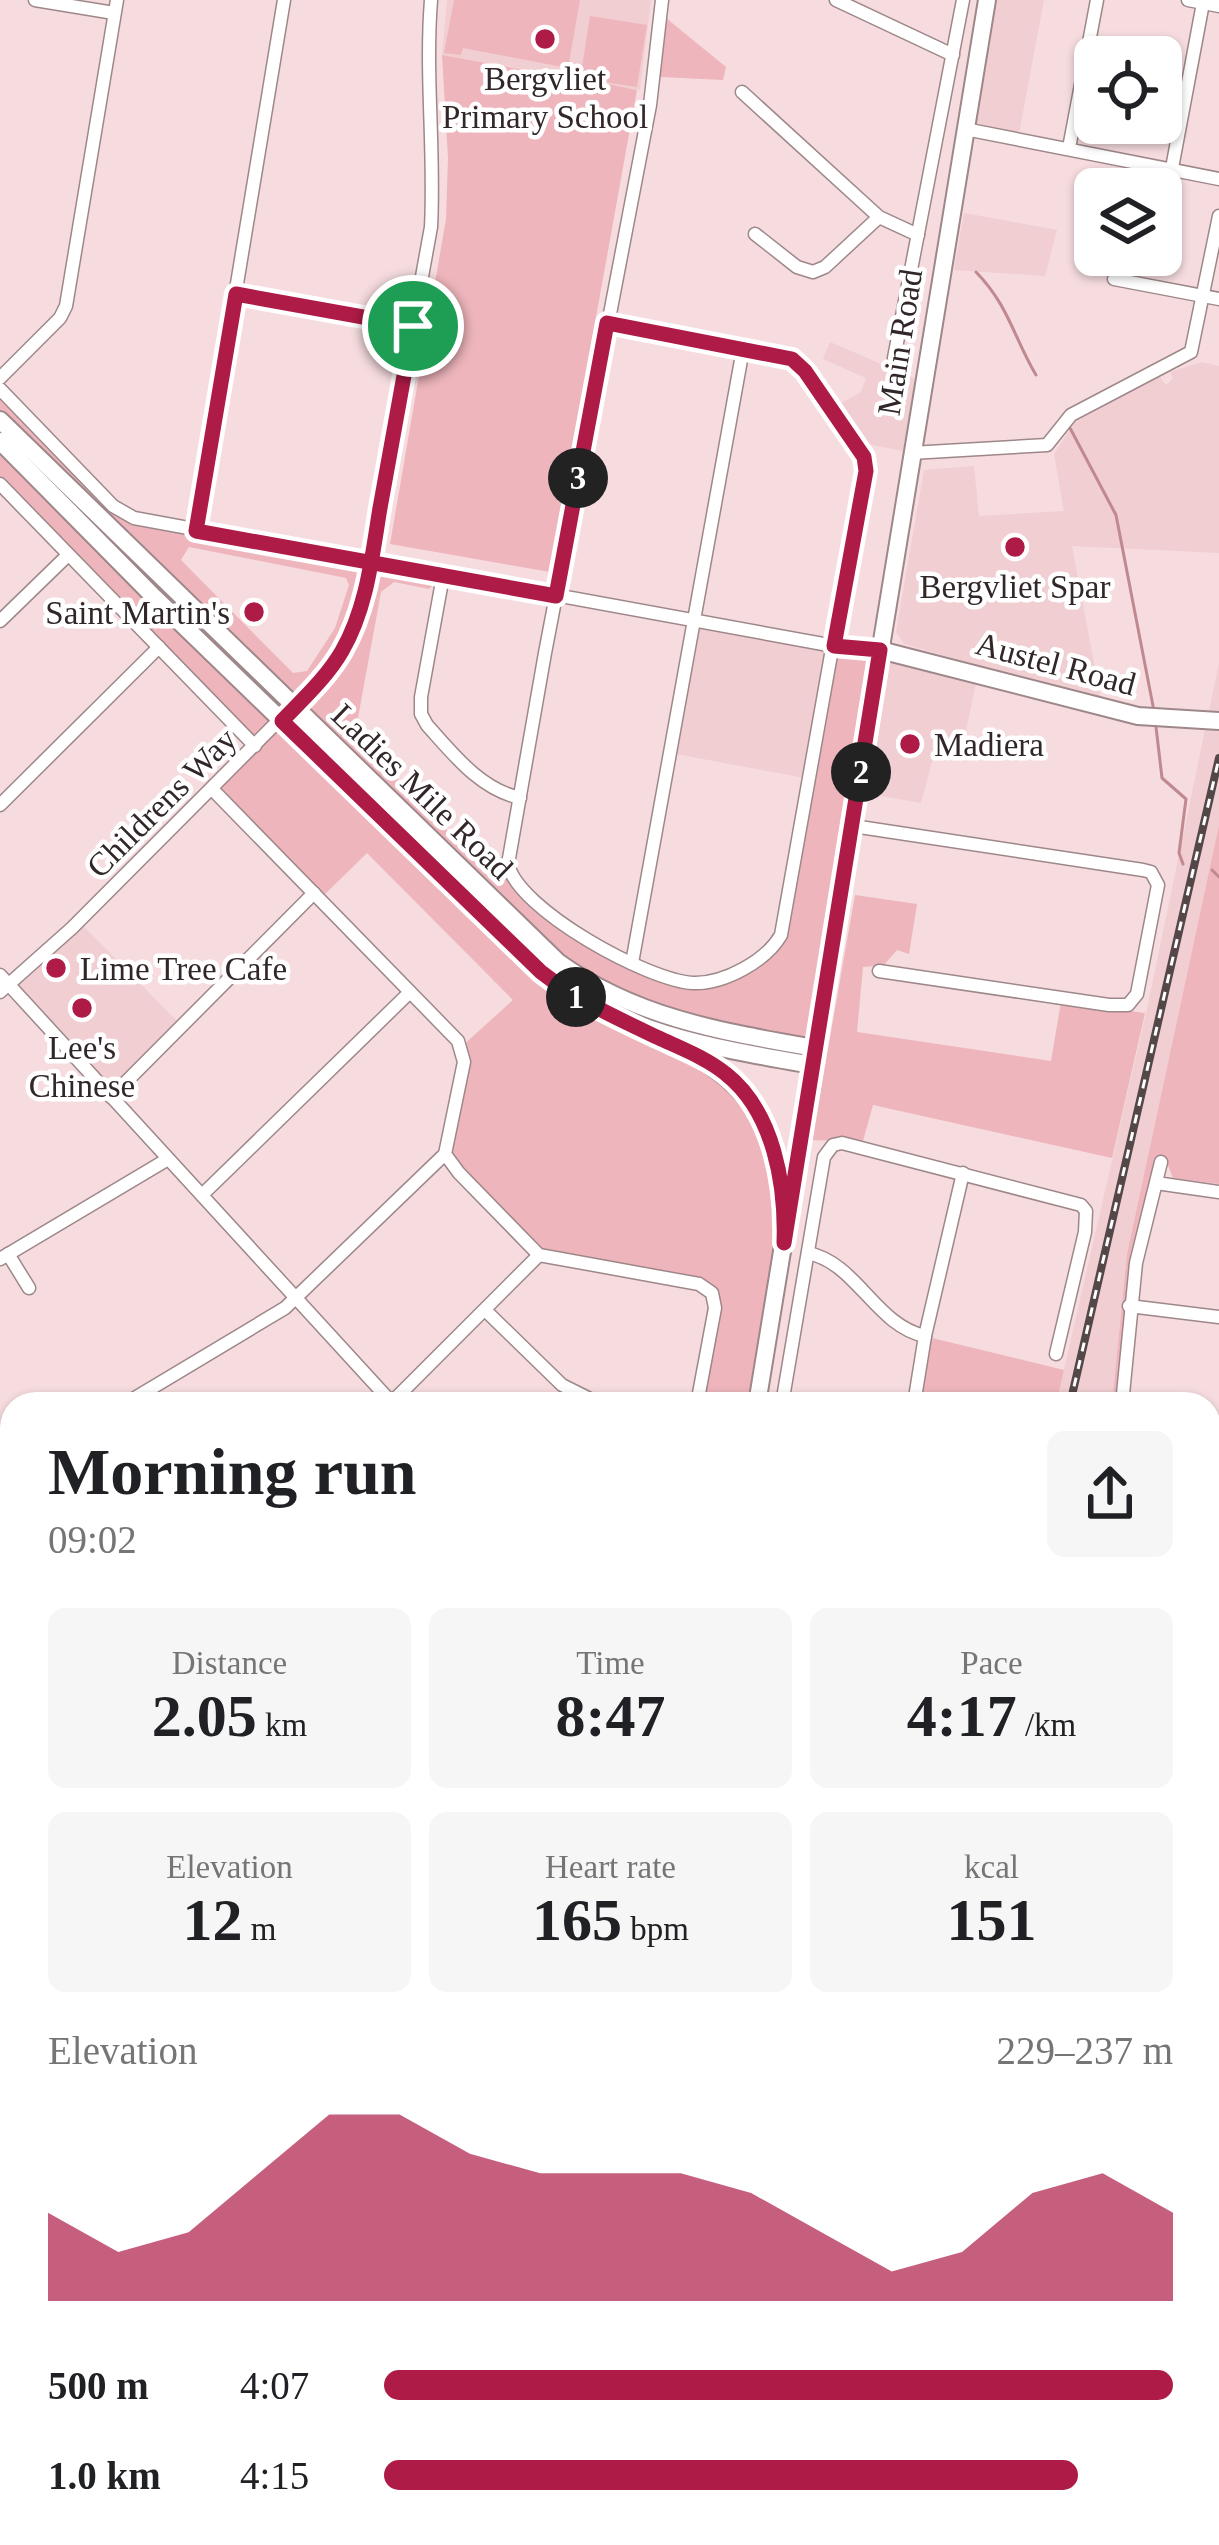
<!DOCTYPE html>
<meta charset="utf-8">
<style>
body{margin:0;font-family:Georgia,serif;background:#f6f6f6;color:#202124;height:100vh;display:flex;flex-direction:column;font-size:45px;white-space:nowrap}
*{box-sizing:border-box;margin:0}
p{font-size:39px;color:#757577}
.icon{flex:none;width:66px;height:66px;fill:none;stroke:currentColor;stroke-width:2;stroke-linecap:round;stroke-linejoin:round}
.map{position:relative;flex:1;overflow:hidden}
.details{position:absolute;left:0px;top:1392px;width:1221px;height:1155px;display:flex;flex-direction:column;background:#fff;border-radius:36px 36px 0 0;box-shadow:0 3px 9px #0004}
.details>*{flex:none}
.fabs{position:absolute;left:1074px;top:36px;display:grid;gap:24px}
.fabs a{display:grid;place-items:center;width:108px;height:108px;border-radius:18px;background:#fff;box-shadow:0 3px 9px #0004;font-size:60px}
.pin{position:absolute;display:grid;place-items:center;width:102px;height:102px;color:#fff;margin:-51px;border:6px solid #fff;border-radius:50%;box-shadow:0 3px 12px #0007}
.km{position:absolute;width:60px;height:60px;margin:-30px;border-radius:50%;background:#222;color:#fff;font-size:33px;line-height:60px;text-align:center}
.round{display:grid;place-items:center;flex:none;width:126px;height:126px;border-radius:18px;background:#f6f6f6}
.overview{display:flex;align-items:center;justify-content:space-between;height:204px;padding:0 48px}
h1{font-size:66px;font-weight:800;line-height:90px}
.stats{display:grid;grid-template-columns:repeat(3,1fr);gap:18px;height:204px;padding:12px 48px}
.stats div{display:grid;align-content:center;border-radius:18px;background:#f6f6f6;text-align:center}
.stats b{font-size:60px;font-weight:800}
.stats small{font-size:33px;font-weight:400}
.stats p{font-size:33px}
.chart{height:336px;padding:24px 48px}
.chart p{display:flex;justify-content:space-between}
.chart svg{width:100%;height:216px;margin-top:12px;fill:#ae1b47;opacity:.7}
ul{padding:0 48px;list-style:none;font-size:39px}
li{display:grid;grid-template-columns:192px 144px 1fr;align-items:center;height:90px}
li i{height:30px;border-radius:15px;background:#ae1b47}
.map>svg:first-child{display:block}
.built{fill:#f0ced2}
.green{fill:#eeb5bc;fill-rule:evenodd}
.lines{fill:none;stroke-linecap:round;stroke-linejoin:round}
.stream{stroke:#c08990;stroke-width:3}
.street-casing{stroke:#9e8789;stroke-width:15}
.secondary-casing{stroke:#9e8789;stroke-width:20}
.street{stroke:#fff;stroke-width:12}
.secondary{stroke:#fff;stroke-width:16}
.rail-casing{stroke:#534748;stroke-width:8}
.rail{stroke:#fff;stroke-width:3;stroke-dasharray:9;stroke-linecap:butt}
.route-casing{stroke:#fff;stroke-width:24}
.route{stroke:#ae1b47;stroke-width:15}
.poi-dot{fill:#ae1b47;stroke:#fff;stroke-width:4.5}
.labels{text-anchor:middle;stroke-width:9;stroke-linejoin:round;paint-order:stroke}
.poi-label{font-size:33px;fill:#312728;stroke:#fff}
.street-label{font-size:33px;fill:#312728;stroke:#fff}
</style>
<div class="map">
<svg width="1219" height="2545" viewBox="0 0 1219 2545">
<rect width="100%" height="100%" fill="#f6dcdf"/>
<!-- built -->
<g class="built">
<path d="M 447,0 L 651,0 L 640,90 L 442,55 Z"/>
<path d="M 988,0 L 1044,0 L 1018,139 L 965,129 Z"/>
<path d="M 964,213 L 1057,230 L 1045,276 L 954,270 Z"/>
<path d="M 830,342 L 916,379 L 904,451 L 861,443 L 836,406 L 861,392 L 866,378 L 823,359 Z"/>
<path d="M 1202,362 L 1219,366 L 1219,553 L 1072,546 L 1101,700 L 904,644 L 896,632 L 924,470 L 974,466 L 979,516 L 1064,511 L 1054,454 L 1074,423 L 1140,386 L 1160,377 L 1166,385 L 1173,378 L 1170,372 Z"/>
<path d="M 695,621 L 834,646 L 810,779 L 671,753 Z"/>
<path d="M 880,650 L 976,683 L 964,740 L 939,735 L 921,803 L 858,792 Z"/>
<path d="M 1219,663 L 1219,825 L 1127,1254 L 1112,1404 L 1056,1404 L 1147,1009 Z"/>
<path d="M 80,923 L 180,1024 L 112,1091 L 15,985 Z"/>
<path d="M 585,2535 L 881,2535 L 878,2545 L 583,2545 Z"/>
</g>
<!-- green -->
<g class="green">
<path d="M 454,0 L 580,0 L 568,68 L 463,48 L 461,55 L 444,53 Z"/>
<path d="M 590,16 L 647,25 L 637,87 L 584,79 L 637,90 L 550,572 L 390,544 L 446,219 L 448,158 L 442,55 L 580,80 Z"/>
<path d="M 666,18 L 726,67 L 723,80 L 660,77 Z"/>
<path d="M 0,389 L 123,513 L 443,576 L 429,589 L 394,582 L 381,592 L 355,734 L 494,879 L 508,864 L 510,873 L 563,922 L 674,980 L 719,979 L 775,944 L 834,646 L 880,650 L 815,1048 L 731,1034 L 576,974 L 0,420 ZM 189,547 L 346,578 L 349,585 L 335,628 L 307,671 L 293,673 L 181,560 Z"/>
<path d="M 0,441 L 541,972 L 691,1053 L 744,1093 L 784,1197 L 756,1404 L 697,1404 L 712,1293 L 539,1255 L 445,1154 L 461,1047 L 513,1000 L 367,853 L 320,899 L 213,790 L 255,747 L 0,484 Z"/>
<path d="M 1219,825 L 1219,1184 L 1173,1178 L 1167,1163 L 1155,1161 L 1128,1283 L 1118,1404 L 1112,1404 L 1127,1254 Z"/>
<path d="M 855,895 L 917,904 L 909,954 L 897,950 L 884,965 L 863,967 L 857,1032 L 1051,1061 L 1061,1002 L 1145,1013 L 1112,1158 L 873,1105 L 863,1141 C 844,1136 831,1142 812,1140 Z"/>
<path d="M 932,1338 L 1064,1370 L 1056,1404 L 920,1404 Z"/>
<path d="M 0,1945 L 12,1969 L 12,2535 L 293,2535 L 299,2545 L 0,2545 Z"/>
</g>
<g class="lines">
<!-- stream -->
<g class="stream">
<path d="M 976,272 C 1009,306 1013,336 1036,375"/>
<path d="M 1070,428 L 1116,515 L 1154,711"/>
<path d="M 1156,727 L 1162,778 L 1186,799 L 1179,853 L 1183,864"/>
<path d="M 1212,870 L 1219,877"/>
</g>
<defs>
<g id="street">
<path d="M 35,0 L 114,13"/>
<path d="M 836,0 L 953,55"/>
<path d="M 1188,0 L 1219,6"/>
<path d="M 742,92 L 879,217 L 918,235"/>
<path d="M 965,129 L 1219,179"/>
<path d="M 1069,148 L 1097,0"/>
<path d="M 1172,168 L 1203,3"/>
<path d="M 755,234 L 797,267 L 813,272 L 825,267 L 879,217"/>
<path d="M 1114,279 L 1219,299"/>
<path d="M 236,294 L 413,326"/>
<path d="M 607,323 L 792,359 L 805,371 L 865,464 L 781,935 C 766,961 724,984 693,983 C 648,981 517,909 508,864 L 545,653 L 650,105 L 662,0"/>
<path d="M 894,358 L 963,0"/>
<path d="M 0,378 L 60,318 L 66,306 L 117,0"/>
<path d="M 0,389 L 113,506 L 134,518 L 834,646 L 880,650"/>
<path d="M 911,453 L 1047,445 L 1071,415 L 1191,352 L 1219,216"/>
<path d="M 0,484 L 255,746"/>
<path d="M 196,531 L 284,0"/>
<path d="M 443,576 L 421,697 L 421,714 L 427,725 C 454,755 480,789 520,798"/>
<path d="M 0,621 L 68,555"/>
<path d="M 213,790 L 458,1041 L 464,1062 L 445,1154 L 459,1173 L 539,1255 L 699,1284 L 712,1293 L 715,1308 L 697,1404"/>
<path d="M 0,805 L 159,647"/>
<path d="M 853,826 L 1143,870 L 1151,872 L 1158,885 L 1137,994 L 1128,1005 L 1109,1005 L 879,971"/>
<path d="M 632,963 L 743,349"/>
<path d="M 0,975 L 393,1404"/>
<path d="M 0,992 L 72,928 L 330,669 L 352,633 L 366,585 L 431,227 C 435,151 425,76 431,0"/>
<path d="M 111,1097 L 314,893"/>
<path d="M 1156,1183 L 1219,1192"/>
<path d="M 202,1195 L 410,992"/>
<path d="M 808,1253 C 857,1263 876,1326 925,1336"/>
<path d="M 8,1254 L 29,1288"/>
<path d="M 0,1259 L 168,1159"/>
<path d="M 1129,1306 L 1219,1317"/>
<path d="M 485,1310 L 562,1385 L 600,1404"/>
<path d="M 392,1402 L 539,1255"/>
<path d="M 125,1404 L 285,1308 L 445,1154"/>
<path d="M 782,1404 L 824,1157 L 833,1145 L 842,1143 L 1081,1205 L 1086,1211 L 1085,1232 L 1056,1354"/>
<path d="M 914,1404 L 925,1336 L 963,1173"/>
<path d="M 1122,1404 L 1136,1263 L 1161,1162"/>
<path d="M 0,1479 L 12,1472"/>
<path d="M 0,1506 L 12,1527"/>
<path d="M 0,1555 L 12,1553"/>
<path d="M 1209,1573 L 1219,1573"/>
<path d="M 1209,1643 L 1219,1644"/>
<path d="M 0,1714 L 12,1709"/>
<path d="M 1209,1776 L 1219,1776"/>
<path d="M 0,1836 L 12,1830"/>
<path d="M 0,1927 L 12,1940"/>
<path d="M 1209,2101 L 1219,2101"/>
<path d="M 1212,2334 L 1219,2334"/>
<path d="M 1209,2426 L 1219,2425"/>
</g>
<g id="secondary">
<path d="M 0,420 L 558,962 C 636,1018 723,1032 815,1048"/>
<path d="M 0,441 L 154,597 L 541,972 C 621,1033 715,1048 812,1065"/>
<path d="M 880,650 L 1138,716 L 1219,721"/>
<path d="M 674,1045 C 744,1078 776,1122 784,1201"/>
<path d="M 757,1404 L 987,0"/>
<path d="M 1209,2232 L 1219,2232"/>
<path d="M 1149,2535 L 1149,2545"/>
<path d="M 565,2545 L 567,2535"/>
<path d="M 893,2545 L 896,2535"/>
</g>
</defs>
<!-- street casing -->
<use href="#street" class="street-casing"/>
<!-- secondary casing -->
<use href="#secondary" class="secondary-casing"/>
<!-- street -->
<use href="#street" class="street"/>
<!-- secondary -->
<use href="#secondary" class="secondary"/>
<defs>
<g id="rail">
<path d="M 1070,1404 L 1219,758"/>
<path d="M 1064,2535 L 1064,2545"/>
</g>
</defs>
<!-- rail casing -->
<use href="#rail" class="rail-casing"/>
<!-- rail -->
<use href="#rail" class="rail"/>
</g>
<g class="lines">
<defs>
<path id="route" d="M 413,326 C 402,387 391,448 380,508 C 372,556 367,608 342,651 C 327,677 303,699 282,721 L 541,972 C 578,1001 619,1019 661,1039 C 683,1049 708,1059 726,1074 C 774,1112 786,1185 784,1243 L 880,650 L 834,646 L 866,471 L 864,457 L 805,371 L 792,359 L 607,323 L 556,596 C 436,575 316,553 196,531 L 236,294 L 413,326"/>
</defs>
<!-- route casing -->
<use href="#route" class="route-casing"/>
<!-- route -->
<use href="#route" class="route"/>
</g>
<!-- markers -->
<g class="poi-dot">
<circle cx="545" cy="39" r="12"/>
<circle cx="1015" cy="547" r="12"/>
<circle cx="254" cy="612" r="12"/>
<circle cx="910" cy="744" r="12"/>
<circle cx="56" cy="968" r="12"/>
<circle cx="82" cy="1008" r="12"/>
</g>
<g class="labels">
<!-- poi labels -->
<g class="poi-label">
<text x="545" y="90">Bergvliet<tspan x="545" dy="38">Primary School</tspan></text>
<text x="1015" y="598">Bergvliet Spar</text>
<text x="230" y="624" text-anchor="end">Saint Martin's</text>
<text x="934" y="756" text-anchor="start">Madiera</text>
<text x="80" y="980" text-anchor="start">Lime Tree Cafe</text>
<text x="82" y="1059">Lee's<tspan x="82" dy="38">Chinese</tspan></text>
</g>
<!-- street labels -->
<g class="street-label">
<text transform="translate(899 342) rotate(-81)" y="12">Main Road</text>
<text transform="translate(1056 663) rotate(15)" y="12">Austel Road</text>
<text transform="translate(423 791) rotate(44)" y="12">Ladies Mile Road</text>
<text transform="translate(161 802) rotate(-45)" y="12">Childrens Way</text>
</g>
</g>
</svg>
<div class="fabs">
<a><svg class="icon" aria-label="locate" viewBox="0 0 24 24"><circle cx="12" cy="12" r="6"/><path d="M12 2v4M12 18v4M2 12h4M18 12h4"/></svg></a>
<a><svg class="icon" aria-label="layers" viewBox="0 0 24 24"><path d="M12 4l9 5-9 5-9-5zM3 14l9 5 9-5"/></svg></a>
</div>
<div class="pin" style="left:413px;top:326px;background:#1e9e55"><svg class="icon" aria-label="arrive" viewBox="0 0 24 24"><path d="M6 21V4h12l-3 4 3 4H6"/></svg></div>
<b class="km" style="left:576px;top:997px">1</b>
<b class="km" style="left:861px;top:772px">2</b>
<b class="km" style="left:578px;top:478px">3</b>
<section class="details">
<div class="overview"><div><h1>Morning run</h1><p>09:02</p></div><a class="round"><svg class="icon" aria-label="share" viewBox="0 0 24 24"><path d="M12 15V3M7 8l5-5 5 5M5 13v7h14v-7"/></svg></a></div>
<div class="stats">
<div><p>Distance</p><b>2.05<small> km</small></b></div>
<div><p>Time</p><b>8:47</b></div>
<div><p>Pace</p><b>4:17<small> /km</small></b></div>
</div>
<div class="stats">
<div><p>Elevation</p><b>12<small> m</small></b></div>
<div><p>Heart rate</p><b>165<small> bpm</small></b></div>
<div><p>kcal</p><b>151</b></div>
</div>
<div class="chart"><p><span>Elevation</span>229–237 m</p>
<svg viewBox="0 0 160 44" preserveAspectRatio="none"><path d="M0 44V26L10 34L20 30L30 18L40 6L50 6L60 14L70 18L80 18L90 18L100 22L110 30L120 38L130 34L140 22L150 18L160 26V44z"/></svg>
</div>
<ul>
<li><b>500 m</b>4:07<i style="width:100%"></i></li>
<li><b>1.0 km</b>4:15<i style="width:88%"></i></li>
</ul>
</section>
</div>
